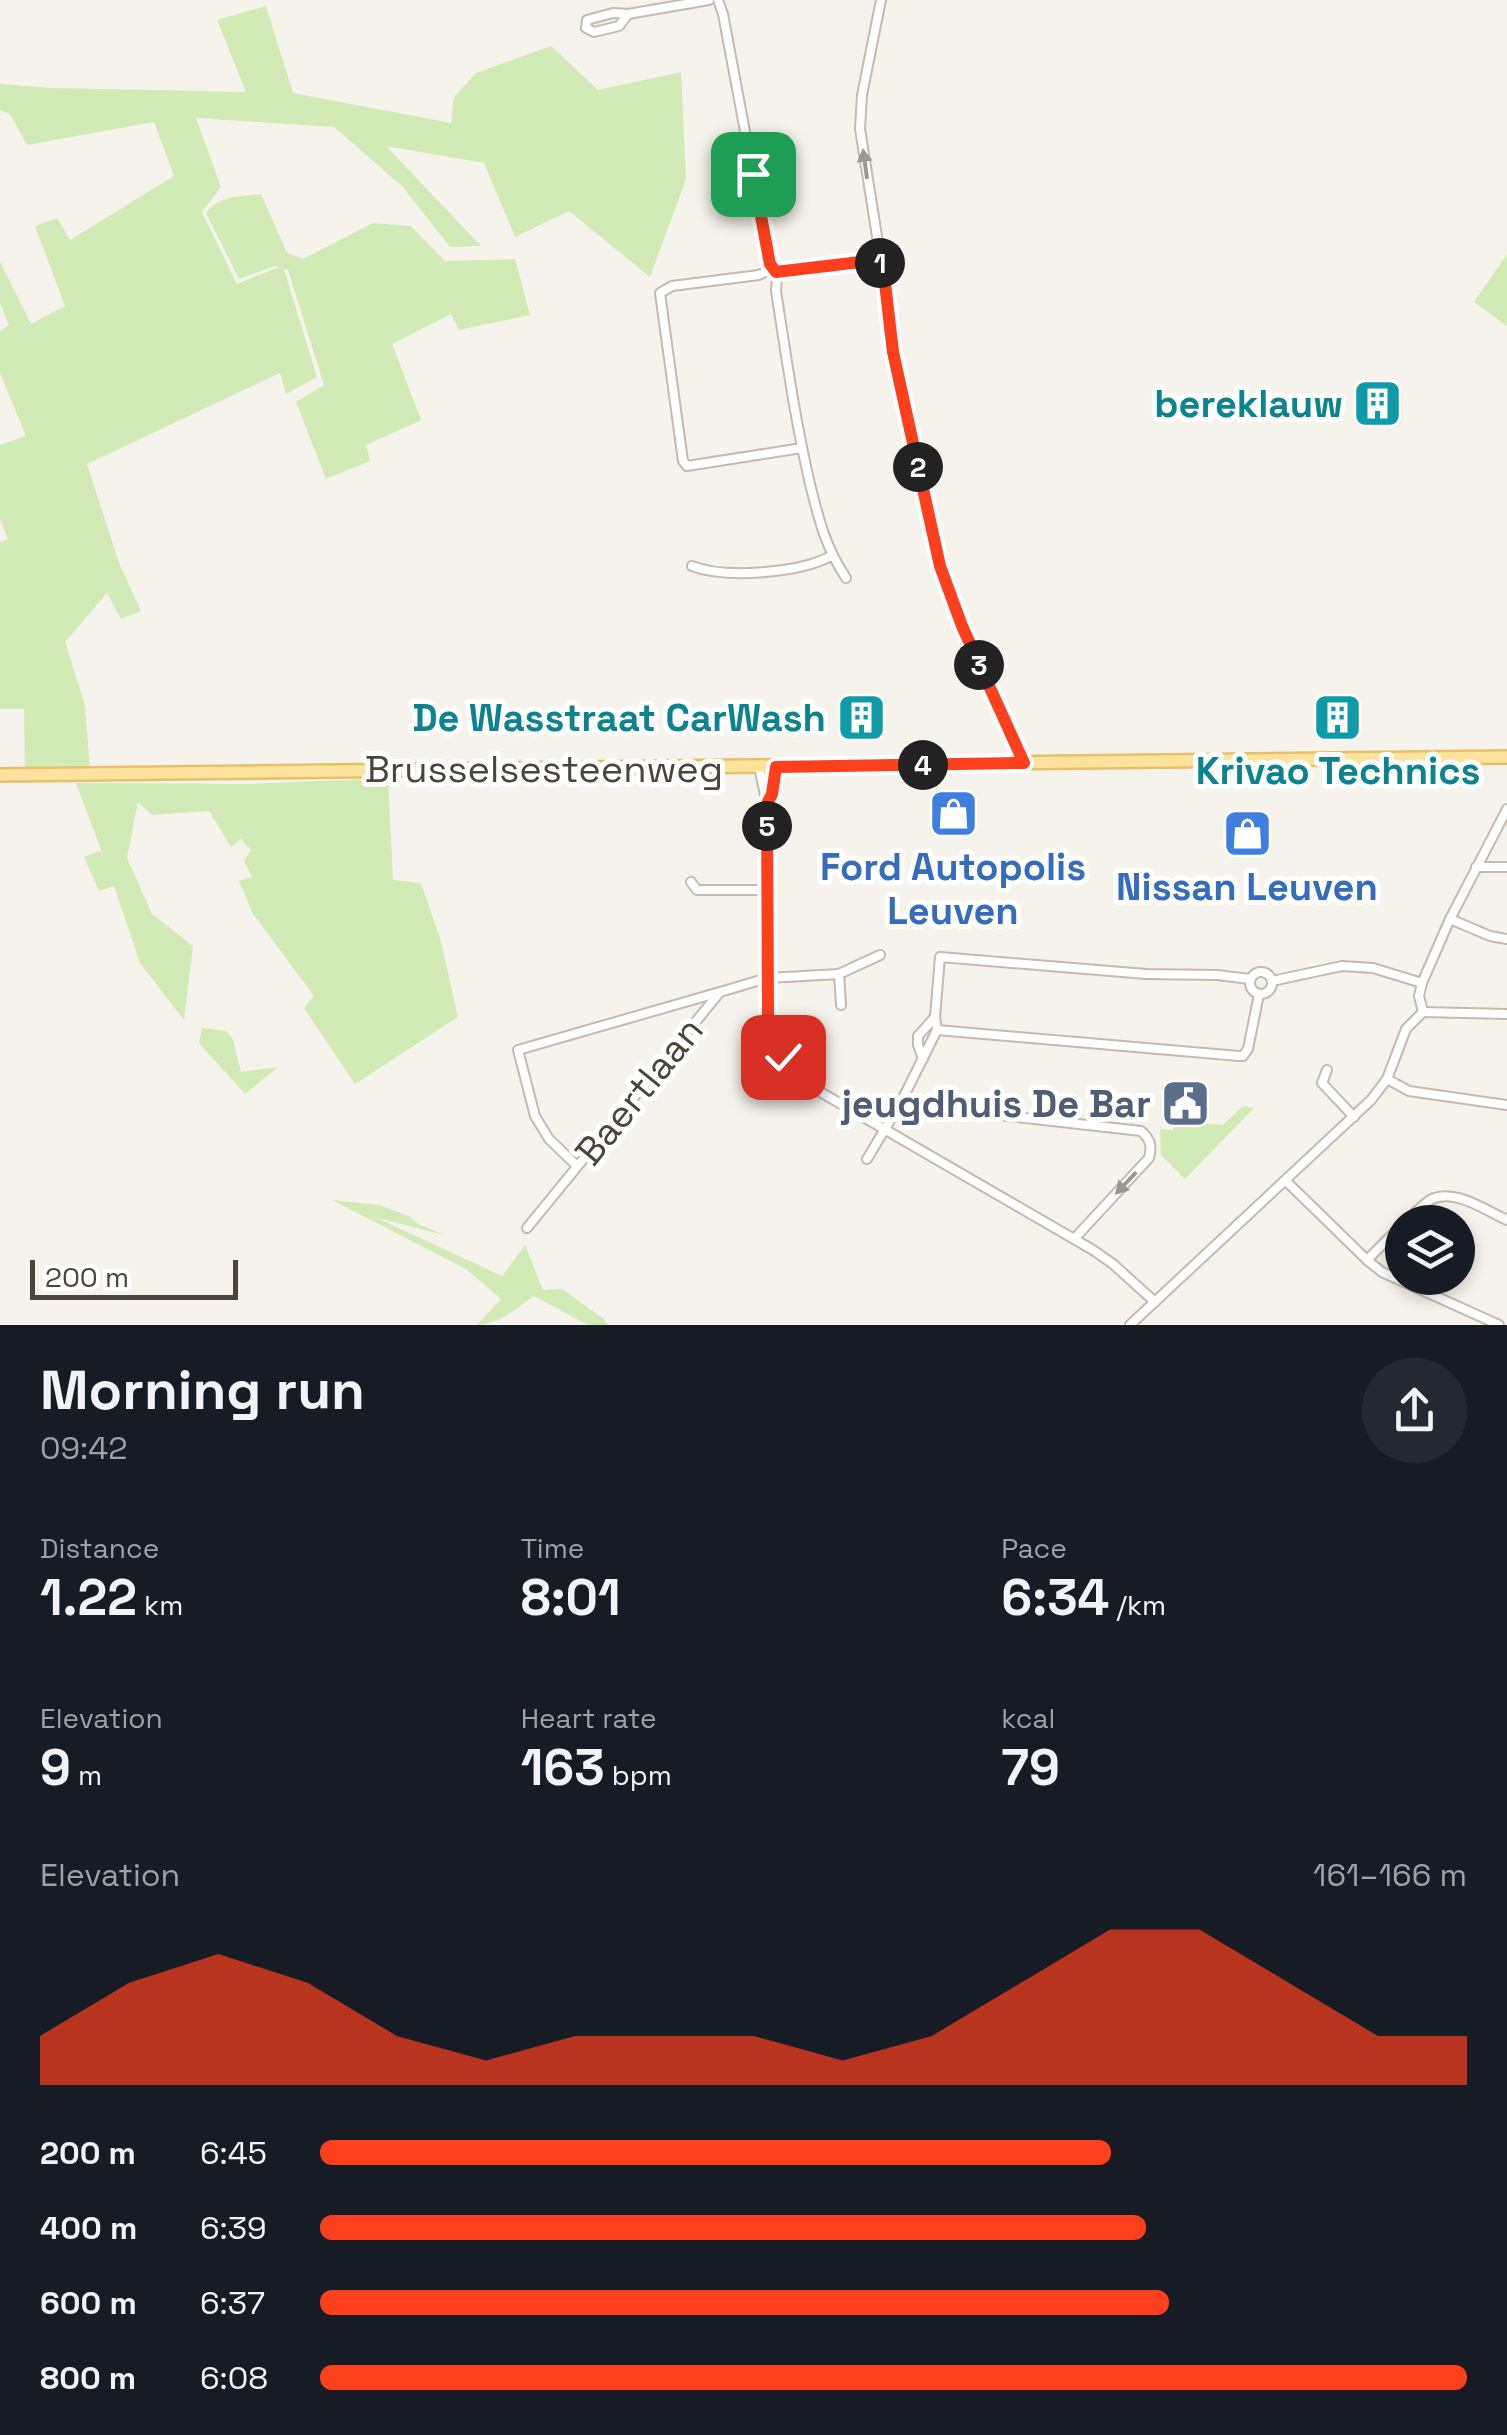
<!DOCTYPE html>
<meta charset="utf-8">
<style>
body{margin:0;font-family:"Space Grotesk",sans-serif;background:#242831;color:#f1f3f6;height:100vh;display:flex;flex-direction:column;font-size:38px;white-space:nowrap}
*{box-sizing:border-box;margin:0}
p{font-size:32px;color:#9ea1a6}
.icon{flex:none;width:55px;height:55px;fill:none;stroke:currentColor;stroke-width:2;stroke-linecap:round;stroke-linejoin:round}
.map{position:relative;height:1325px;overflow:hidden}
.panel{display:flex;flex-direction:column;background:#171b24;flex:1}
.panel>*{flex:none}
.controls{position:absolute;left:1385px;top:1205px;display:grid;gap:20px}
.controls a{display:grid;place-items:center;width:90px;height:90px;border-radius:50%;background:#171b24;box-shadow:0 5px 15px #0003;font-size:50px}
.scale{position:absolute;left:30px;bottom:25px;width:208px;box-sizing:border-box;padding-left:10px;border:5px solid #4b4439;border-top:0;font-size:28px;line-height:35px;white-space:nowrap;color:#4b4439;-webkit-text-stroke:8px #fff;paint-order:stroke}
.pin{position:absolute;display:grid;place-items:center;width:85px;height:85px;color:#fff;margin:-42px;border-radius:20px;box-shadow:0 5px 15px #0006}
.km{position:absolute;width:50px;height:50px;margin:-25px;border-radius:50%;background:#222;color:#fff;font-size:28px;line-height:50px;text-align:center}
.round{display:grid;place-items:center;flex:none;width:105px;height:105px;border-radius:52px;background:#242831}
.head{display:flex;align-items:center;justify-content:space-between;height:170px;padding:0 40px}
h1{font-size:55px;font-weight:600;line-height:75px}
.metrics{display:grid;grid-template-columns:repeat(3,1fr);gap:15px;height:170px;padding:10px 40px}
.metrics div{display:grid;align-content:center}
.metrics b{font-size:50px;font-weight:600}
.metrics small{font-size:28px;font-weight:400}
.metrics p{font-size:28px}
.chart{height:280px;padding:20px 40px}
.chart p{display:flex;justify-content:space-between}
.chart svg{width:100%;height:180px;margin-top:10px;fill:#fc3f1d;opacity:.7}
ul{padding:0 40px;list-style:none;font-size:32px}
li{display:grid;grid-template-columns:160px 120px 1fr;align-items:center;height:75px}
li i{height:25px;border-radius:12px;background:#fc3f1d}
.map>svg:first-child{display:block}
.green{fill:#d2eab5}
.lines{fill:none;stroke-linecap:round;stroke-linejoin:round}
.street-casing{stroke:#c2bbae;stroke-width:12}
.primary-casing{stroke:#e6c16a;stroke-width:16}
.street{stroke:#fff;stroke-width:8}
.primary{stroke:#ffe39c;stroke-width:11}
.oneway{fill:#9c9892}
.route-casing{stroke:#fff;stroke-width:20}
.route{stroke:#fc3f1d;stroke-width:12}
.labels{text-anchor:middle;stroke-width:10;stroke-linejoin:round;paint-order:stroke}
.culture-label{font-size:38px;font-weight:bold;fill:#0d838f;stroke:#fff;text-anchor:end}
.street-label{font-size:38px;fill:#4b4439;stroke:#fff}
.shop-label{font-size:38px;font-weight:bold;fill:#366cbe;stroke:#fff}
.service-label{font-size:38px;font-weight:bold;fill:#4e5e75;stroke:#fff;text-anchor:end}
</style>
<div class="map">
<svg width="1507" height="1325" viewBox="0 0 1507 1325">
<rect width="100%" height="100%" fill="#f6f3ec"/>
<!-- green -->
<g class="green">
<path d="M 266,6 L 293,93 L 451,123 L 454,97 L 476,73 L 551,46 L 598,90 L 681,72 L 686,179 L 650,277 L 569,211 L 515,237 L 484,163 L 386,146 L 481,246 L 450,247 L 403,187 L 334,127 L 196,118 L 221,187 L 202,212 L 237,284 L 279,267 L 275,266 L 239,279 L 206,213 C 220,195 239,197 261,194 L 287,253 L 303,259 L 373,223 L 411,226 L 445,261 L 515,259 L 530,315 L 459,330 L 451,314 L 392,344 L 421,420 L 366,445 L 370,461 L 326,479 L 296,402 L 324,385 L 288,270 L 284,269 L 317,377 L 286,394 L 280,373 L 87,464 L 119,563 L 141,611 L 121,619 L 107,593 L 65,642 L 85,705 L 90,769 L 25,772 L 24,709 L 0,709 L 0,542 L 8,539 L 0,519 L 0,445 L 26,436 L 0,373 L 0,331 L 9,325 L 0,303 L 0,262 L 31,324 L 65,306 L 35,226 L 57,218 L 70,240 L 174,176 L 154,122 L 27,145 L 10,114 L 0,110 L 0,84 L 52,88 L 246,92 L 217,20 Z"/>
<path d="M 1507,254 L 1507,326 L 1474,302 Z"/>
<path d="M 388,778 L 393,880 L 421,883 L 440,938 L 458,1017 L 355,1084 L 304,1008 L 314,996 L 253,914 L 239,881 L 252,877 L 244,861 L 251,850 L 241,839 L 231,847 L 209,811 L 152,815 L 138,802 L 127,858 L 152,914 L 193,946 L 184,1020 L 140,963 L 114,886 L 99,891 L 84,857 L 100,851 L 103,855 L 76,783 L 250,784 Z"/>
<path d="M 202,1028 L 226,1031 L 233,1040 L 241,1072 L 278,1067 L 245,1094 L 199,1043 Z"/>
<path d="M 1243,1106 L 1254,1108 L 1185,1179 L 1161,1155 L 1160,1129 L 1173,1130 L 1175,1110 L 1203,1113 L 1203,1123 L 1223,1125 Z"/>
<path d="M 332,1200 L 379,1205 L 409,1216 L 418,1224 L 444,1235 L 375,1217 L 502,1276 L 525,1245 L 543,1290 L 562,1289 L 604,1319 L 608,1325 L 588,1325 L 534,1296 C 516,1308 499,1325 477,1325 L 501,1299 L 466,1269 Z"/>
</g>
<g class="lines">
<defs>
<g id="street">
<path d="M 718,0 L 723,14 L 770,265 L 777,276 L 776,291 C 786,355 795,420 810,484 C 819,520 825,546 846,578"/>
<path d="M 881,0 L 862,95 L 860,129 L 879,249 L 877,260 L 883,266 L 893,352 L 940,566 L 962,627 L 1024,763"/>
<path d="M 613,13 L 628,14 L 619,26 L 594,32 L 586,28 L 587,20 Z"/>
<path d="M 628,14 L 709,0"/>
<path d="M 802,448 L 687,466 L 683,461 L 660,293 L 672,286 L 759,275 L 767,271 L 782,272 L 877,260"/>
<path d="M 692,566 C 725,579 800,573 831,556"/>
<path d="M 759,767 L 767,804 L 768,1015 C 777,1054 790,1070 822,1093 L 1093,1250 L 1113,1264 L 1155,1302"/>
<path d="M 767,804 L 772,794 L 776,767"/>
<path d="M 1476,867 L 1507,867"/>
<path d="M 691,882 L 697,890 L 766,890"/>
<path d="M 1450,919 L 1490,936 L 1507,939"/>
<circle cx="1261" cy="983" r="11"/>
<path d="M 839,974 L 880,955"/>
<path d="M 1272,981 L 1342,966 L 1373,968 L 1422,983"/>
<path d="M 1423,1012 L 1419,996 L 1422,983 L 1450,919 L 1507,809"/>
<path d="M 1423,1012 L 1507,1014"/>
<path d="M 937,1030 L 935,1017 L 940,957 L 1146,974 L 1217,975 L 1250,979"/>
<path d="M 923,1059 L 918,1045 L 918,1036 L 935,1017"/>
<path d="M 1327,1070 L 1322,1083 L 1354,1117"/>
<path d="M 1387,1079 L 1409,1091 L 1507,1105"/>
<path d="M 900,1104 L 1141,1131 C 1151,1140 1152,1146 1149,1158 L 1074,1239"/>
<path d="M 867,1159 L 900,1104 L 937,1030 L 1239,1056 L 1243,1056 L 1248,1049 L 1259,994"/>
<path d="M 577,1166 L 549,1139 L 535,1116 L 518,1050 L 720,992"/>
<path d="M 1286,1181 L 1367,1260 L 1382,1272 L 1499,1325"/>
<path d="M 1405,1222 C 1413,1215 1421,1206 1430,1200 C 1453,1187 1485,1210 1507,1220"/>
<path d="M 527,1228 L 720,992 L 767,978 L 839,974 L 841,1005"/>
<path d="M 1367,1260 L 1402,1225"/>
<path d="M 1130,1325 L 1371,1100 L 1387,1079 L 1406,1029 L 1423,1012"/>
</g>
<path id="primary" d="M 0,775 L 1507,757"/>
</defs>
<!-- street casing -->
<use href="#street" class="street-casing"/>
<!-- primary casing -->
<use href="#primary" class="primary-casing"/>
<!-- street -->
<use href="#street" class="street"/>
<!-- primary -->
<use href="#primary" class="primary"/>
</g>
<!-- one-way arrows -->
<defs><path id="oneway-solid" d="M-6-.8H1V-3.2L6.5 0L1 3.2V.8H-6Z" transform="scale(2.5)"/></defs>
<g class="oneway">
<use href="#oneway-solid" transform="translate(865 164) rotate(-98)"/>
<use href="#oneway-solid" transform="translate(1126 1183) rotate(133)"/>
</g>
<g class="lines">
<defs>
<path id="route" d="M 753,174 L 770,264 L 776,272 L 877,260 L 883,266 L 893,352 L 940,566 L 962,626 L 1024,763 L 776,767 L 772,794 L 767,804 L 768,1015 L 773,1038 L 783,1057"/>
</defs>
<!-- route casing -->
<use href="#route" class="route-casing"/>
<!-- route -->
<use href="#route" class="route"/>
</g>
<!-- icons -->
<defs>
<symbol id="building-square" viewBox="-11 -11 22 22"><rect x="-9" y="-9" width="18" height="18" rx="4" fill="#0f9aa8" stroke="#fff"/><path d="M-4-6H4V6H1V3H-1V6H-4ZM-2.5-4.3h1.7v1.8h-1.7ZM.8-4.3h1.7v1.8H.8ZM-2.5-1h1.7V.8h-1.7ZM.8-1h1.7V.8H.8Z" fill="#fff"/></symbol>
<symbol id="shop-square" viewBox="-11 -11 22 22"><rect x="-9" y="-9" width="18" height="18" rx="4" fill="#3f7fe0" stroke="#fff"/><path d="M-5-2.5h2.3a2.7 3.5 0 0 1 5.4 0H5L5.5 6h-11ZM-1.5-2.5h3a1.5 2.3 0 0 0-3 0Z" fill="#fff"/></symbol>
<symbol id="civic-square" viewBox="-11 -11 22 22"><rect x="-9" y="-9" width="18" height="18" rx="4" fill="#5c6f8a" stroke="#fff"/><path d="M-.6-6.5H3V-4.5H.6V-3L4-1V1h2V6H-6V1h2V-1L-.6-3ZM-1.2 2.5V6h2.4V2.5Z" fill="#fff"/></symbol>
</defs>
<g fill-rule="evenodd">
<use href="#building-square" x="1350" y="376" width="55" height="55"/>
<use href="#building-square" x="1310" y="690" width="55" height="55"/>
<use href="#building-square" x="834" y="690" width="55" height="55"/>
<use href="#shop-square" x="926" y="786" width="55" height="55"/>
<use href="#shop-square" x="1220" y="806" width="55" height="55"/>
<use href="#civic-square" x="1158" y="1076" width="55" height="55"/>
</g>
<g class="labels">
<!-- culture labels -->
<g class="culture-label">
<text x="1343" y="417">bereklauw</text>
<text x="826" y="731">De Wasstraat CarWash</text>
<text x="1338" y="784" text-anchor="middle">Krivao Technics</text>
</g>
<!-- street labels -->
<g class="street-label">
<text x="544" y="782">Brusselsesteenweg</text>
<text transform="translate(639 1091) rotate(-51)" y="13">Baertlaan</text>
</g>
<!-- shop labels -->
<g class="shop-label">
<text x="953" y="880">Ford Autopolis<tspan x="953" dy="44">Leuven</tspan></text>
<text x="1247" y="900">Nissan Leuven</text>
</g>
<!-- service labels -->
<g class="service-label">
<text x="1151" y="1117">jeugdhuis De Bar</text>
</g>
</g>
</svg>
<div class="controls">
<a><svg class="icon" aria-label="layers" viewBox="0 0 24 24"><path d="M12 4l9 5-9 5-9-5zM3 14l9 5 9-5"/></svg></a>
</div>
<div class="scale">200 m</div>
<div class="pin" style="left:753px;top:174px;background:#1e9e55"><svg class="icon" aria-label="arrive" viewBox="0 0 24 24"><path d="M6 21V4h12l-3 4 3 4H6"/></svg></div>
<div class="pin" style="left:783px;top:1057px;background:#d93025"><svg class="icon" aria-label="check" viewBox="0 0 24 24"><path d="M5 12l5 5 9-10"/></svg></div>
<b class="km" style="left:880px;top:263px">1</b>
<b class="km" style="left:918px;top:467px">2</b>
<b class="km" style="left:979px;top:665px">3</b>
<b class="km" style="left:923px;top:765px">4</b>
<b class="km" style="left:767px;top:826px">5</b>
</div>
<section class="panel">
<div class="head"><div><h1>Morning run</h1><p>09:42</p></div><a class="round"><svg class="icon" aria-label="share" viewBox="0 0 24 24"><path d="M12 15V3M7 8l5-5 5 5M5 13v7h14v-7"/></svg></a></div>
<div class="metrics">
<div><p>Distance</p><b>1.22<small> km</small></b></div>
<div><p>Time</p><b>8:01</b></div>
<div><p>Pace</p><b>6:34<small> /km</small></b></div>
</div>
<div class="metrics">
<div><p>Elevation</p><b>9<small> m</small></b></div>
<div><p>Heart rate</p><b>163<small> bpm</small></b></div>
<div><p>kcal</p><b>79</b></div>
</div>
<div class="chart"><p><span>Elevation</span>161–166 m</p>
<svg viewBox="0 0 160 44" preserveAspectRatio="none"><path d="M0 44V32L10 19L20 12L30 19L40 32L50 38L60 32L70 32L80 32L90 38L100 32L110 19L120 6L130 6L140 19L150 32L160 32V44z"/></svg>
</div>
<ul>
<li><b>200 m</b>6:45<i style="width:69%"></i></li>
<li><b>400 m</b>6:39<i style="width:72%"></i></li>
<li><b>600 m</b>6:37<i style="width:74%"></i></li>
<li><b>800 m</b>6:08<i style="width:100%"></i></li>
</ul>
</section>
